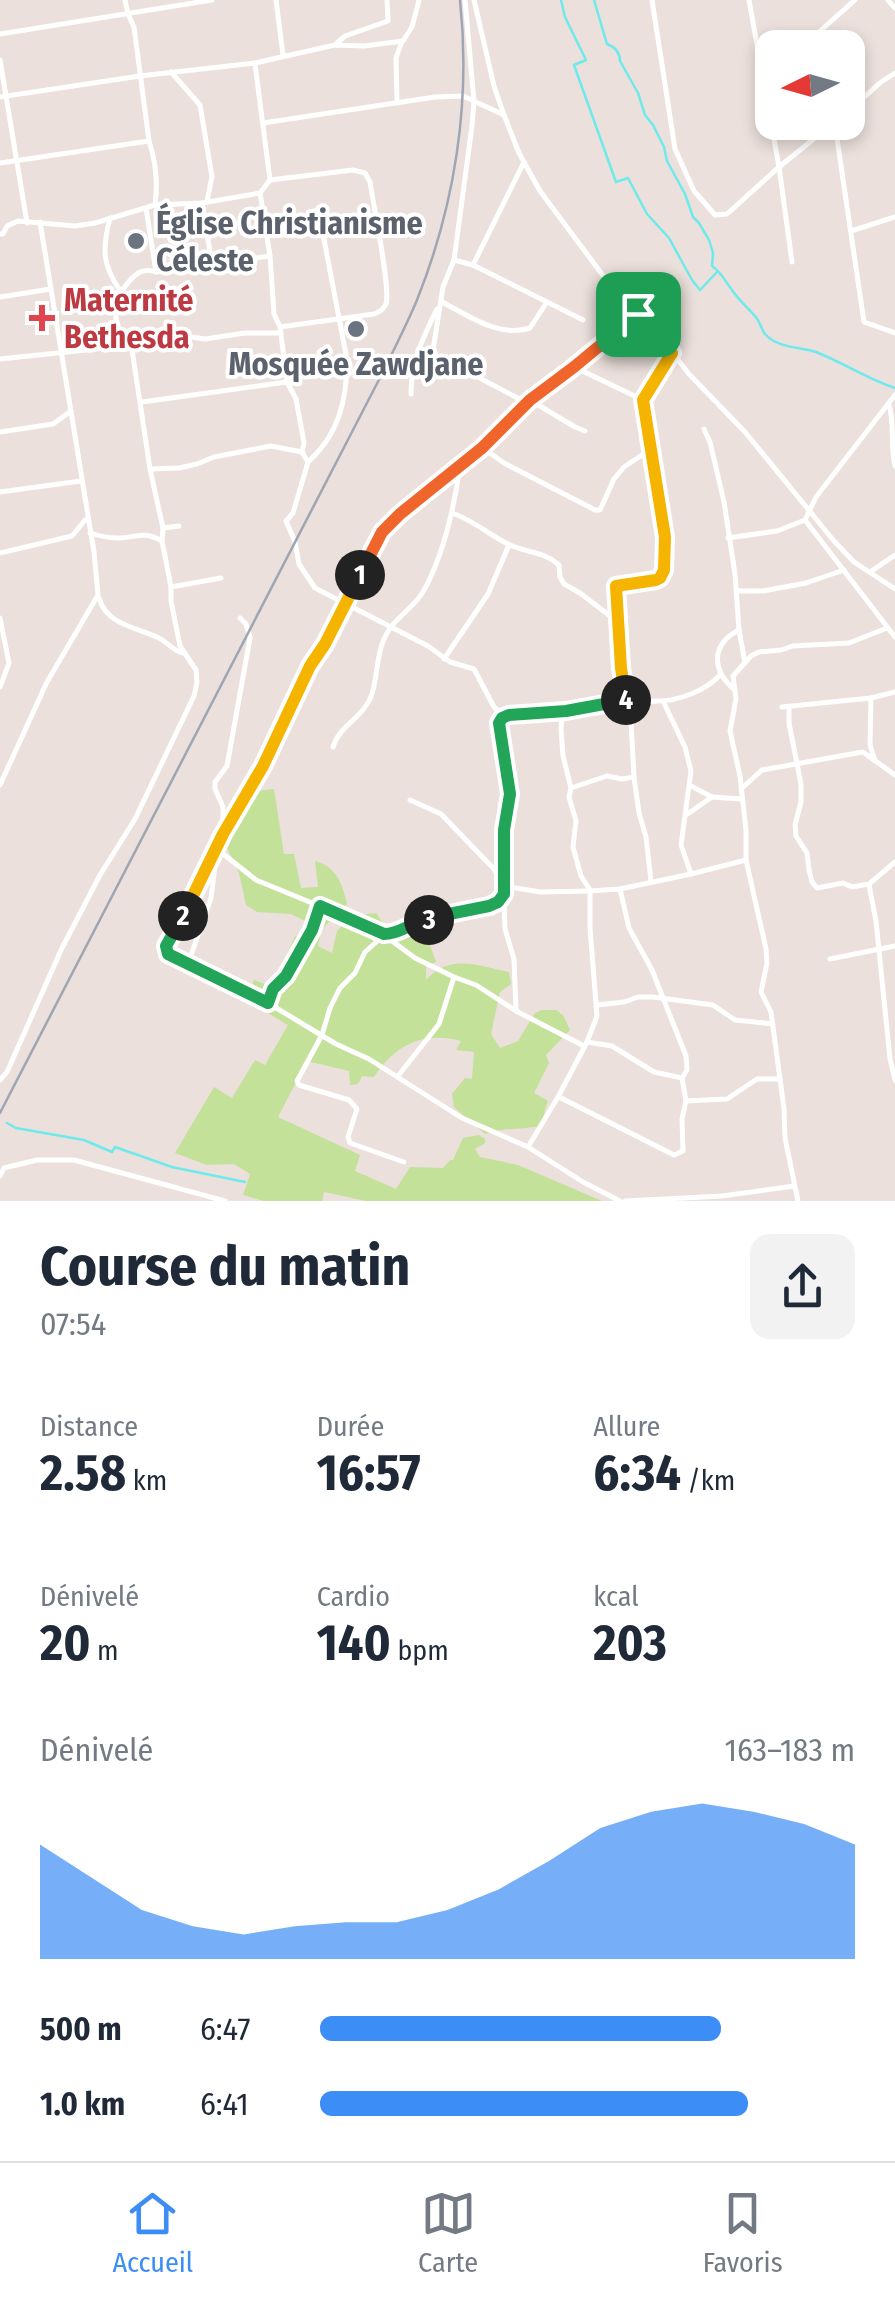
<!DOCTYPE html>
<html lang="fr">
<meta charset="utf-8">
<style>
body{margin:0;font-family:"Fira Sans Condensed",sans-serif;background:#f2f2f3;color:#1f2937;height:100vh;display:flex;flex-direction:column;font-size:38px;white-space:nowrap}
*{box-sizing:border-box;margin:0}
p{font-size:32px;color:#747a83}
.icon{flex:none;width:55px;height:55px;fill:none;stroke:currentColor;stroke-width:2;stroke-linecap:round;stroke-linejoin:round}
.map{position:relative;height:1201px;overflow:hidden}
.side{display:flex;flex-direction:column;background:#fff;flex:1}
.side>*{flex:none}
.needle{width:65px;rotate:265deg}
.tools{position:absolute;left:755px;top:30px;display:grid;gap:20px}
.tools a{display:grid;place-items:center;width:110px;height:110px;border-radius:20px;background:#fff;box-shadow:0 5px 15px #0003;font-size:50px}
.pin{position:absolute;display:grid;place-items:center;width:85px;height:85px;color:#fff;margin:-42px;border-radius:20px;box-shadow:0 5px 15px #0006}
.km{position:absolute;width:50px;height:50px;margin:-25px;border-radius:50%;background:#222;color:#fff;font-size:28px;line-height:50px;text-align:center}
.round{display:grid;place-items:center;flex:none;width:105px;height:105px;border-radius:20px;background:#f2f2f3}
.overview{display:flex;align-items:center;justify-content:space-between;height:170px;padding:0 40px}
h1{font-size:55px;font-weight:700;line-height:75px}
.stats{display:grid;grid-template-columns:repeat(3,1fr);gap:15px;height:170px;padding:10px 40px}
.stats div{display:grid;align-content:center}
.stats b{font-size:50px;font-weight:700}
.stats small{font-size:28px;font-weight:400}
.stats p{font-size:28px}
.chart{height:280px;padding:20px 40px}
.chart p{display:flex;justify-content:space-between}
.chart svg{width:100%;height:180px;margin-top:10px;fill:#3d8df6;opacity:.7}
ul{padding:0 40px;list-style:none;font-size:32px}
li{display:grid;grid-template-columns:160px 120px 1fr;align-items:center;height:75px}
li i{height:25px;border-radius:12px;background:#3d8df6}
.tab-bar{display:flex;justify-content:space-around;align-items:center;height:140px;border-top:2px solid #e0e1e3;background:#fff;font-size:28px;color:#747a83}
.tab-bar a{display:grid;justify-items:center;gap:5px}
.tab-bar .current{color:#3d8df6}
.map>svg:first-child{display:block}
.green{fill:#c3e198}
.lines{fill:none;stroke-linecap:round;stroke-linejoin:round}
.stream{stroke:#6feaec;stroke-width:2.5}
.street{stroke:#fff;stroke-width:5}
.rail{stroke:#9ea6b3;stroke-width:2.5}
.split-1-casing{stroke:#fff;stroke-width:20}
.split-2-casing{stroke:#fff;stroke-width:20}
.split-3-casing{stroke:#fff;stroke-width:20}
.split-4-casing{stroke:#fff;stroke-width:20}
.split-5-casing{stroke:#fff;stroke-width:20}
.split-1{stroke:#f0652b;stroke-width:12}
.split-2{stroke:#f5b400;stroke-width:12}
.split-3{stroke:#22a559;stroke-width:12}
.split-4{stroke:#22a559;stroke-width:12}
.split-5{stroke:#f5b400;stroke-width:12}
.worship-dot{fill:#6b7280;stroke:#fff;stroke-width:4}
.health-dot{fill:#e0444e;stroke:#fff;stroke-width:4}
.labels{text-anchor:middle;stroke-width:8;stroke-linejoin:round;paint-order:stroke}
.worship-label{font-size:32px;font-weight:bold;fill:#5b616d;stroke:#fff;text-anchor:start}
.health-label{font-size:32px;font-weight:bold;fill:#be3a42;stroke:#fff;text-anchor:start}
</style>
<div class="map">
<svg width="895" height="1201" viewBox="0 0 895 1201">
<rect width="100%" height="100%" fill="#ebe0db"/>
<!-- green -->
<path class="green" d="M 274,789 L 284,854 L 294,854 L 301,888 L 318,887 L 315,861 C 337,867 342,883 347,904 L 322,929 L 318,946 L 332,953 L 337,931 L 351,916 L 376,913 L 388,930 L 404,933 L 412,927 L 423,926 L 436,962 L 426,966 L 426,980 C 450,953 477,966 509,972 L 511,984 L 500,992 L 491,1034 L 500,1048 L 518,1041 L 535,1013 L 542,1010 L 556,1010 L 563,1015 L 570,1030 L 546,1055 L 549,1063 L 534,1093 L 548,1101 L 540,1126 C 519,1130 506,1127 485,1134 L 454,1107 L 452,1094 L 465,1078 L 472,1079 L 474,1052 L 456,1050 L 461,1041 C 423,1031 395,1045 374,1077 L 362,1076 C 360,1082 358,1085 350,1085 L 349,1071 L 307,1061 L 278,1117 L 360,1155 L 355,1171 L 396,1189 L 410,1167 L 443,1168 L 450,1160 L 453,1160 L 463,1138 L 479,1135 L 485,1139 L 485,1143 L 475,1149 L 480,1157 L 518,1165 L 602,1201 L 366,1201 L 324,1192 L 322,1201 L 264,1201 L 243,1195 L 250,1174 L 234,1164 L 207,1165 L 175,1153 L 214,1087 L 232,1098 L 255,1060 L 265,1065 L 288,1025 L 246,1000 L 254,980 L 273,987 L 295,936 L 302,939 L 309,923 L 291,914 L 257,912 L 246,905 L 239,873 L 225,844 L 235,821 L 255,791 Z"/>
<g class="lines">
<!-- stream -->
<g class="stream">
<path d="M 561,0 L 565,17 L 586,60 L 574,65 L 616,182 L 628,178 L 647,214 L 669,238 L 692,280 L 700,290 L 717,272"/>
<path d="M 594,0 L 607,44 C 615,47 620,52 620,61 L 638,93 L 645,115 L 653,125 L 664,147 L 667,161 L 685,194 L 693,217 L 699,223 L 709,240 L 713,253 L 712,266 C 722,273 725,281 732,290 C 739,301 750,309 758,320 C 760,324 762,330 765,334 C 777,348 800,347 816,352 C 844,363 867,379 895,388"/>
<path d="M 7,1123 L 16,1128 L 84,1140 L 112,1152 L 115,1147 L 172,1167 L 245,1182"/>
</g>
<!-- street -->
<g class="street">
<path d="M 125,0 L 128,14 L 134,27 L 149,141 C 156,162 158,183 155,205"/>
<path d="M 276,0 L 283,55"/>
<path d="M 465,0 L 474,101 L 472,126 L 454,260 L 443,287 L 433,350 L 434,354 L 527,403"/>
<path d="M 474,0 L 494,86 L 504,115 L 519,153 L 540,191 L 610,285 L 655,330 L 689,374 L 745,432 L 834,541 L 854,562 L 895,589"/>
<path d="M 652,0 L 675,149 L 694,191 L 715,215 L 727,214 L 779,167 L 835,122"/>
<path d="M 749,0 L 779,167 L 792,262"/>
<path d="M 888,0 L 895,8"/>
<path d="M 0,34 L 212,0"/>
<path d="M 337,43 L 345,36 L 388,21 L 387,0"/>
<path d="M 801,48 L 855,0"/>
<path d="M 0,60 L 27,223"/>
<path d="M 255,64 L 270,180"/>
<path d="M 171,72 L 200,105 L 212,177 L 207,201"/>
<path d="M 764,89 L 772,80"/>
<path d="M 0,97 L 140,76 L 255,63 L 335,45 L 364,46 L 403,41 L 412,27 L 419,0"/>
<path d="M 397,102 L 396,58 L 402,41"/>
<path d="M 848,112 L 881,82 L 895,73"/>
<path d="M 263,123 L 435,97 L 463,96 L 504,115"/>
<path d="M 835,125 L 864,322 L 895,333"/>
<path d="M 0,163 L 149,141"/>
<path d="M 260,193 L 270,256 L 274,314 L 280,327 L 287,382 L 296,399 L 304,443 L 302,452 L 308,462 L 293,513 L 286,521 L 295,542 L 299,564 L 315,588 L 428,646 L 450,662 L 474,669 L 494,707 L 502,714 C 542,719 586,708 626,701 C 636,699 646,702 657,701 C 679,701 705,691 720,675"/>
<path d="M 202,203 L 212,264"/>
<path d="M 146,208 L 156,272"/>
<path d="M 851,231 L 895,217"/>
<path d="M 0,234 L 3,234 L 7,226 L 18,221 L 75,226 L 95,223 L 155,205 L 202,203 L 260,193 L 270,180 L 353,170 L 365,173 L 370,182 C 373,203 391,289 386,304 C 382,311 380,311 374,314 L 280,327"/>
<path d="M 454,260 L 473,265 L 583,320"/>
<path d="M 473,265 L 524,162"/>
<path d="M 121,292 C 130,279 139,266 156,272 L 270,256"/>
<path d="M 0,297 L 51,289"/>
<path d="M 442,302 C 469,316 499,338 530,328 L 547,302"/>
<path d="M 0,359 L 96,349 L 178,335 L 205,339 L 245,333 L 281,333"/>
<path d="M 574,367 L 643,400"/>
<path d="M 411,394 C 411,361 423,338 437,309"/>
<path d="M 895,395 L 816,497 L 805,520 L 895,637"/>
<path d="M 530,400 L 575,427 L 585,431"/>
<path d="M 142,402 L 287,382"/>
<path d="M 889,405 C 895,424 890,445 895,466"/>
<path d="M 704,429 L 710,442 L 724,502 L 735,574 L 739,630 L 745,663"/>
<path d="M 0,432 L 53,424 L 71,411"/>
<path d="M 483,448 L 504,463 L 595,510 L 600,510 L 614,479 L 624,467 L 651,449"/>
<path d="M 309,461 C 339,434 347,399 347,360 L 318,208"/>
<path d="M 150,469 L 179,468 L 197,464 L 214,457 L 271,446 L 302,452"/>
<path d="M 0,492 L 81,481"/>
<path d="M 452,513 C 473,520 488,534 508,544 C 525,553 544,551 559,565 L 560,577 L 564,584 L 580,593 L 618,622"/>
<path d="M 163,528 L 179,526"/>
<path d="M 90,533 C 99,536 108,538 118,538 C 137,538 142,530 162,541"/>
<path d="M 728,538 L 777,531 L 805,520"/>
<path d="M 0,553 L 72,536 L 85,520"/>
<path d="M 870,572 L 895,555"/>
<path d="M 171,587 L 221,578"/>
<path d="M 737,591 L 763,591 L 806,583 L 844,570"/>
<path d="M 99,598 C 107,626 138,627 161,639 C 169,644 173,650 182,653"/>
<path d="M 0,618 L 9,663 L 0,687"/>
<path d="M 240,618 L 246,624 L 250,638 L 227,766 L 215,782 L 215,789 L 223,807 L 223,833 L 194,896 L 165,950 L 174,958 L 230,983 L 268,1003 L 336,1044 L 369,1059 L 462,1118 L 528,1147 L 583,1182 L 620,1201"/>
<path d="M 444,659 L 488,594 L 509,545"/>
<path d="M 735,690 C 712,671 710,645 739,630"/>
<path d="M 871,698 L 870,745 L 875,761"/>
<path d="M 636,699 L 637,709 L 631,722 L 634,777 L 639,813 L 646,837 L 651,881"/>
<path d="M 626,701 L 621,668 L 616,586 L 656,580 L 660,578 L 664,569 L 665,537 L 643,400 L 672,353"/>
<path d="M 782,707 L 871,698 L 895,692"/>
<path d="M 789,707 L 789,723 L 801,784 L 801,802 L 795,825 L 796,836 L 807,853 L 809,870 L 812,882 L 817,888 L 843,883 L 852,887 L 869,884 L 895,862"/>
<path d="M 566,711 L 562,717 L 561,729 L 563,756 L 571,788 L 569,797 L 576,821 L 573,847 L 581,876 L 590,890"/>
<path d="M 507,716 L 499,723 L 509,781 L 510,794 L 504,830 L 504,895 L 505,929 L 514,959 L 516,1011"/>
<path d="M 333,747 C 339,726 361,719 370,699 C 378,682 375,659 384,639 C 392,619 412,610 423,592 C 444,555 454,508 460,466"/>
<path d="M 0,785 L 47,682 L 98,595 L 94,552 L 40,222"/>
<path d="M 691,786 L 712,797 L 741,799"/>
<path d="M 571,788 L 607,776 L 622,779 L 634,777"/>
<path d="M 741,789 L 762,770 L 863,752 L 895,775"/>
<path d="M 410,800 L 441,814 L 494,869 L 504,886 L 540,892 L 590,891"/>
<path d="M 686,815 L 712,797"/>
<path d="M 225,831 L 263,766 L 310,667 L 325,645 L 373,549 L 388,525 L 429,489 L 483,448 L 530,400 L 574,367 L 637,315"/>
<path d="M 217,849 L 256,880 L 356,921 L 384,935 L 393,934 L 417,921 L 434,920 L 449,914 L 489,906 L 504,895"/>
<path d="M 691,874 L 746,860"/>
<path d="M 869,885 L 876,921 L 890,1059 L 895,1080"/>
<path d="M 620,889 L 629,928 L 652,970 L 686,1056 L 687,1070 L 682,1078"/>
<path d="M 830,959 L 895,946"/>
<path d="M 188,964 L 211,898 L 216,857"/>
<path d="M 268,1003 L 273,989 L 286,975 L 312,930 L 320,906"/>
<path d="M 597,1005 L 624,1002 L 638,997 L 653,997 L 713,1005 L 735,1020 L 773,1024"/>
<path d="M 398,1076 L 439,1024 L 454,977 L 476,985 L 516,1011 L 584,1046"/>
<path d="M 0,1080 L 7,1072 L 62,948 L 100,875 L 135,819 L 194,696 L 197,682 L 196,670 L 180,646 L 171,601 L 171,587 L 162,541 L 163,528 L 150,469 L 131,343 C 113,328 113,314 121,292 C 102,265 102,249 110,218"/>
<path d="M 559,1097 L 674,1155 L 683,1151 L 682,1119 L 686,1101 L 682,1078 L 654,1072 L 612,1046 L 587,1042"/>
<path d="M 686,1101 L 727,1099 L 757,1079 L 780,1079"/>
<path d="M 528,1147 L 558,1097 L 587,1042 L 597,1016 L 590,928 L 590,891 L 620,889 L 691,874 L 681,845 L 691,771 L 685,747 L 663,701"/>
<path d="M 404,1162 L 350,1143 L 348,1137 L 357,1109 L 349,1100 L 299,1085 L 297,1081 L 322,1035 L 330,1008 L 340,988 L 355,973 L 365,952 L 384,935 L 415,958 L 454,977"/>
<path d="M 0,1176 L 4,1168 L 37,1160 L 74,1160 L 225,1201"/>
<path d="M 625,1201 L 722,1196 L 794,1186"/>
<path d="M 798,1201 L 785,1138 L 784,1109 L 771,1012 L 761,992 L 767,963 L 766,949 L 746,860 L 746,830 L 740,776 L 730,731 L 736,699 L 733,676 L 751,656 L 759,652 L 781,650 L 793,646 L 849,643 L 887,628"/>
</g>
<!-- rail -->
<path class="rail" d="M 0,1113 L 384,370 C 395,347 407,324 417,300 C 455,205 471,102 460,0"/>
</g>
<g class="lines">
<defs>
<path id="split-1" d="M 360,575 L 382,532 L 400,514 L 482,448 L 530,400 L 574,367 L 638,314"/>
<path id="split-2" d="M 183,916 L 223,834 L 263,766 L 310,666 L 325,644 L 360,575"/>
<path id="split-3" d="M 183,916 L 166,946 L 168,954 L 268,1003 L 273,989 L 286,976 L 312,930 L 320,906 L 384,934 C 401,934 412,921 429,920"/>
<path id="split-4" d="M 429,920 L 449,914 L 489,906 L 498,902 L 504,894 L 504,830 L 510,794 L 499,723 L 502,718 L 509,715 L 566,711 L 626,700"/>
<path id="split-5" d="M 626,700 L 621,668 L 616,586 L 656,580 L 660,578 L 664,570 L 665,537 L 643,400 L 672,353 L 655,330 L 638,314"/>
</defs>
<!-- split-1 casing -->
<use href="#split-1" class="split-1-casing"/>
<!-- split-2 casing -->
<use href="#split-2" class="split-2-casing"/>
<!-- split-3 casing -->
<use href="#split-3" class="split-3-casing"/>
<!-- split-4 casing -->
<use href="#split-4" class="split-4-casing"/>
<!-- split-5 casing -->
<use href="#split-5" class="split-5-casing"/>
<!-- split-1 -->
<use href="#split-1" class="split-1"/>
<!-- split-2 -->
<use href="#split-2" class="split-2"/>
<!-- split-3 -->
<use href="#split-3" class="split-3"/>
<!-- split-4 -->
<use href="#split-4" class="split-4"/>
<!-- split-5 -->
<use href="#split-5" class="split-5"/>
</g>
<!-- markers -->
<g class="worship-dot">
<circle cx="136" cy="241" r="10"/>
<circle cx="356" cy="329" r="10"/>
</g>
<path class="health-dot" d="M37 303h10v10h10v10h-10v10h-10v-10h-10v-10h10z"/>
<g class="labels">
<!-- worship labels -->
<g class="worship-label">
<text x="156" y="234">Église Christianisme<tspan x="156" dy="37">Céleste</tspan></text>
<text x="356" y="375" text-anchor="middle">Mosquée Zawdjane</text>
</g>
<!-- health labels -->
<g class="health-label">
<text x="64" y="311">Maternité<tspan x="64" dy="37">Bethesda</tspan></text>
</g>
</g>
</svg>
<div class="tools">
<a><svg class="needle" viewBox="-14 -14 28 28"><path d="M0-13l5 13h-10z" fill="#e53935"/><path d="M0 13l5-13h-10z" fill="#747a83"/></svg></a>
</div>
<div class="pin" style="left:638px;top:314px;background:#1e9e55"><svg class="icon" aria-label="arrive" viewBox="0 0 24 24"><path d="M6 21V4h12l-3 4 3 4H6"/></svg></div>
<b class="km" style="left:360px;top:575px">1</b>
<b class="km" style="left:183px;top:916px">2</b>
<b class="km" style="left:429px;top:920px">3</b>
<b class="km" style="left:626px;top:700px">4</b>
</div>
<section class="side">
<div class="overview"><div><h1>Course du matin</h1><p>07:54</p></div><a class="round"><svg class="icon" aria-label="share" viewBox="0 0 24 24"><path d="M12 15V3M7 8l5-5 5 5M5 13v7h14v-7"/></svg></a></div>
<div class="stats">
<div><p>Distance</p><b>2.58<small> km</small></b></div>
<div><p>Durée</p><b>16:57</b></div>
<div><p>Allure</p><b>6:34<small> /km</small></b></div>
</div>
<div class="stats">
<div><p>Dénivelé</p><b>20<small> m</small></b></div>
<div><p>Cardio</p><b>140<small> bpm</small></b></div>
<div><p>kcal</p><b>203</b></div>
</div>
<div class="chart"><p><span>Dénivelé</span>163–183 m</p>
<svg viewBox="0 0 160 44" preserveAspectRatio="none"><path d="M0 44V16L10 24L20 32L30 36L40 38L50 36L60 35L70 35L80 32L90 27L100 20L110 12L120 8L130 6L140 8L150 11L160 16V44z"/></svg>
</div>
<ul>
<li><b>500 m</b>6:47<i style="width:75%"></i></li>
<li><b>1.0 km</b>6:41<i style="width:80%"></i></li>
</ul>
</section>
<nav class="tab-bar">
<a class="current"><svg class="icon" aria-label="home" viewBox="0 0 24 24"><path d="M3 11l9-7 9 7M6 9v11h12V9"/></svg>Accueil</a>
<a><svg class="icon" aria-label="map" viewBox="0 0 24 24"><path d="M3 6l6-2 6 2 6-2v14l-6 2-6-2-6 2zM9 4v14M15 6v14"/></svg>Carte</a>
<a><svg class="icon" aria-label="saved" viewBox="0 0 24 24"><path d="M7 4h10v16l-5-4-5 4z"/></svg>Favoris</a>
</nav>
